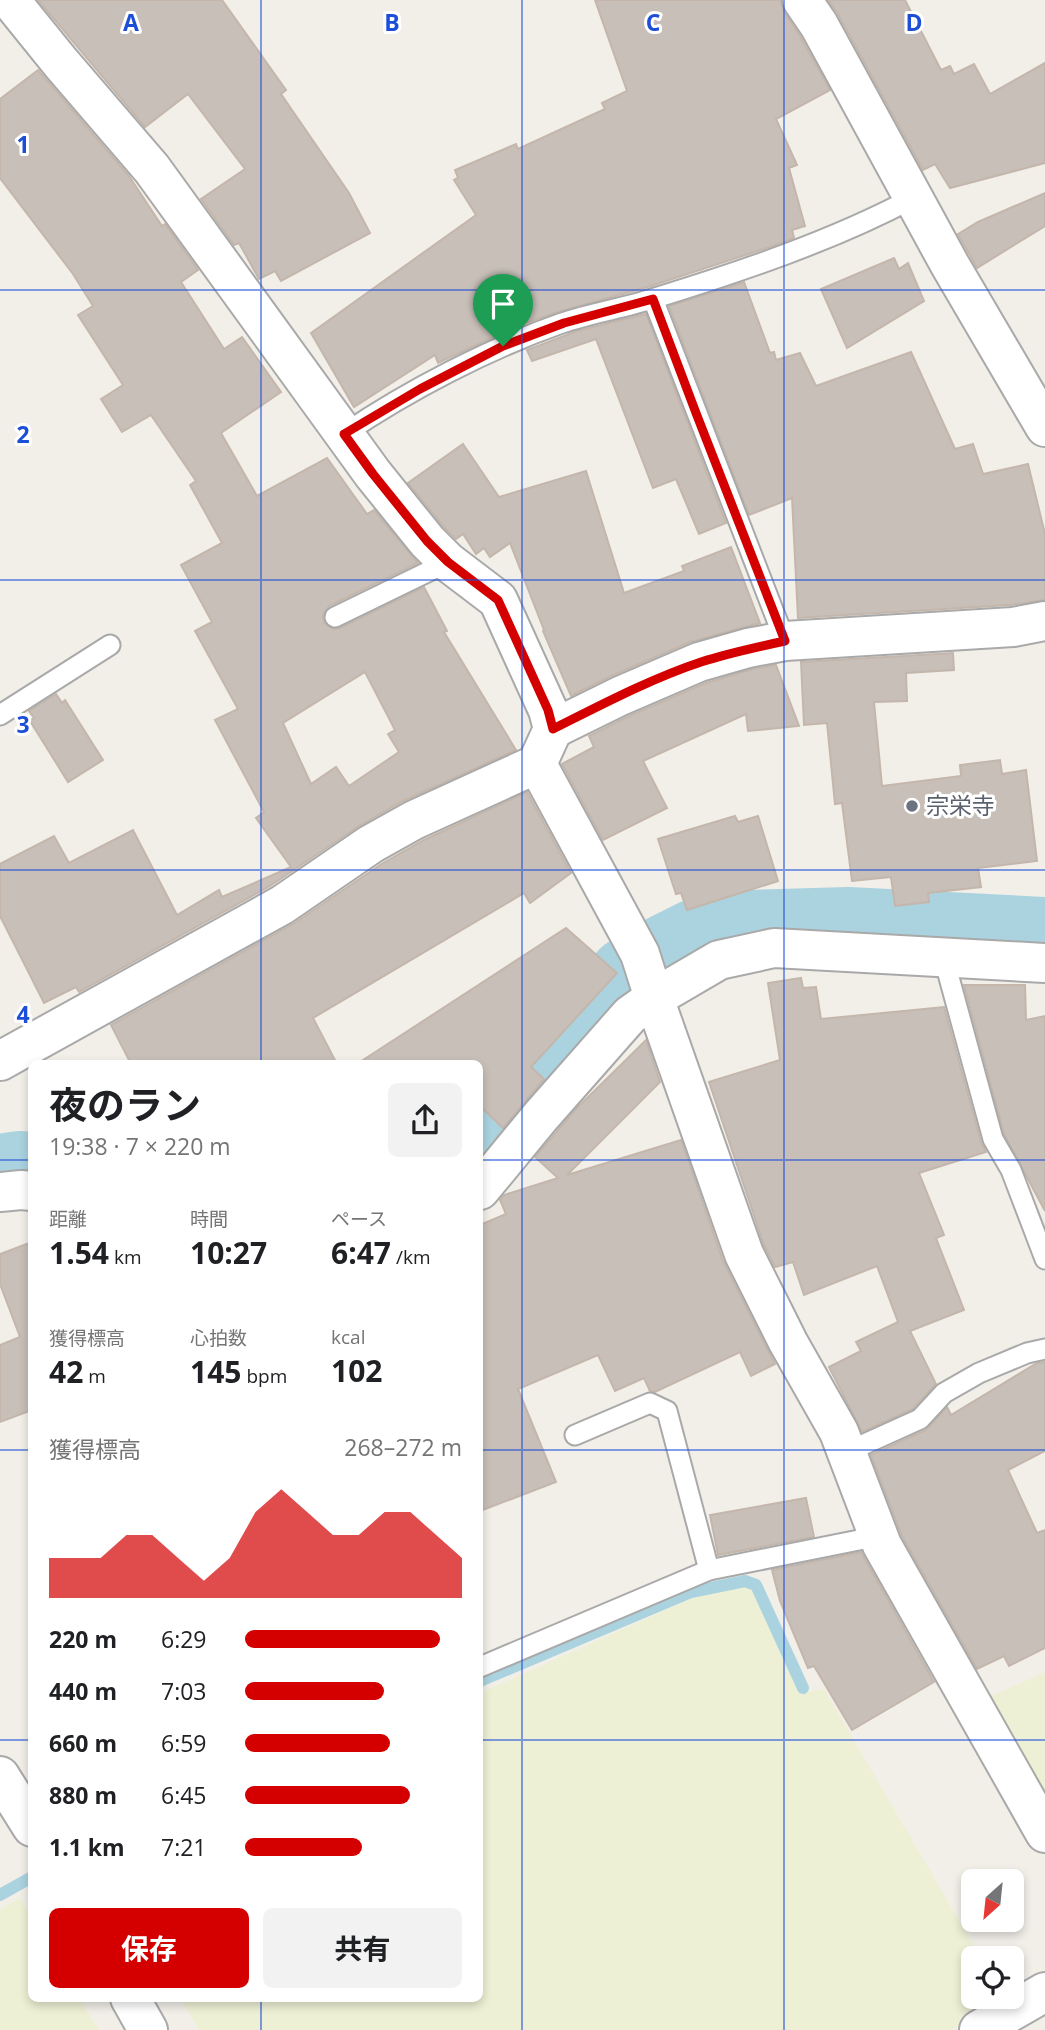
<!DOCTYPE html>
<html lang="ja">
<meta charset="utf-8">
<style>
body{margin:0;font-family:"Open Sans","Noto Sans JP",sans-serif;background:#f2f2f2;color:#202124;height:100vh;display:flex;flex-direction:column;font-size:26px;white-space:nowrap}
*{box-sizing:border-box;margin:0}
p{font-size:23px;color:#757577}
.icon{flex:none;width:38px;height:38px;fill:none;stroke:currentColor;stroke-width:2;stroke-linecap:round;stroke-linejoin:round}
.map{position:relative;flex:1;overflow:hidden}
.panel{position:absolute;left:28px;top:1060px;width:455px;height:942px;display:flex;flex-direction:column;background:#fff;border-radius:10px;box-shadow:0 4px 10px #0003}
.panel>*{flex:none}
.needle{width:46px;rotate:207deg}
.fabs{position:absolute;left:961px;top:1869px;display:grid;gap:14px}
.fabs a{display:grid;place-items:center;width:63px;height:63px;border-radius:10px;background:#fff;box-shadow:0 4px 10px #0003;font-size:35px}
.pin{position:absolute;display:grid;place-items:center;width:60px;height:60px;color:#fff;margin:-72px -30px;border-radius:50% 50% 50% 0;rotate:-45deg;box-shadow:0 0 7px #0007}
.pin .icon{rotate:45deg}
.round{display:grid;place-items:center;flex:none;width:74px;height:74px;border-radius:10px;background:#f2f2f2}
.head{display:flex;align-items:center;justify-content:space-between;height:119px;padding:0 21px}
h1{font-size:38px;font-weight:700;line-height:52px}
.metrics{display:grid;grid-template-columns:repeat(3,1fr);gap:10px;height:119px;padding:7px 21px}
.metrics div{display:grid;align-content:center}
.metrics b{font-size:30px;font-weight:700}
.metrics small{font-size:19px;font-weight:400}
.metrics p{font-size:19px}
.chart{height:196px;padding:14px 21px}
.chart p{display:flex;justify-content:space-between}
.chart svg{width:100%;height:126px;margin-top:7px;fill:#d40000;opacity:.7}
.cta{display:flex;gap:14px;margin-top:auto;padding:14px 21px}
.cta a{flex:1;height:80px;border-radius:10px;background:#d40000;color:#fff;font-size:28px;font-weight:700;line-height:80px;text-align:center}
.cta a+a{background:#f2f2f2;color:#202124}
ul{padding:0 21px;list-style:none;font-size:23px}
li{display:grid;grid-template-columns:112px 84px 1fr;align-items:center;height:52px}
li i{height:18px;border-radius:9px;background:#d40000}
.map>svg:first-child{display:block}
.farmland{fill:#eef0d5}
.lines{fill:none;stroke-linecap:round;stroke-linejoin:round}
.stream{stroke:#aad3df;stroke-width:12}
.river{stroke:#aad3df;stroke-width:74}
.building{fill:#c7bfb8;stroke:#c4b6ab;stroke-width:2;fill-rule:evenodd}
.service-casing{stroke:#a9a9a9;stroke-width:23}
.minor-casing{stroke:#a9a9a9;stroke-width:42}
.tertiary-casing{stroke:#a9a9a9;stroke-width:42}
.service{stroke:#fff;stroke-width:19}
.minor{stroke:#fff;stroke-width:38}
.tertiary{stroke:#fff;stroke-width:38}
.route-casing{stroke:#fff;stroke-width:14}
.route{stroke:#d40000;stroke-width:9}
.grid{fill:none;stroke:#1d4ed8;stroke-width:2;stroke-opacity:0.55}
.worship-dot{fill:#6b7280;stroke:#fff;stroke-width:2.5}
.labels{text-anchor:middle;stroke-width:6;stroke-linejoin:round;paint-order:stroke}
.worship-label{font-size:23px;fill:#5b616d;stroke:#fff;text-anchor:start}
.grid-label{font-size:23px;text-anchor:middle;font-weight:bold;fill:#1d4ed8;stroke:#fff;stroke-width:6;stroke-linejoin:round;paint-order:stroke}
</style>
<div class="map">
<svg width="1045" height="2030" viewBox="0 0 1045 2030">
<rect width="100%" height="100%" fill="#f2efe9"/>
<!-- farmland -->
<g class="farmland">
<path d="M 750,1585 L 801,1693 L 824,1689 L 981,1958 L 973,1958 L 973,1997 L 1004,1997 L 1005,1999 L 951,2030 L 199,2030 L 181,1999 L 480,1998 L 480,1693 L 697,1596 Z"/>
<path d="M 1045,1672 L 1045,1804 L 984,1699 Z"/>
<path d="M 20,1898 L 31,1917 L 32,1998 L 80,1999 L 99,2030 L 0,2030 L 0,1909 Z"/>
</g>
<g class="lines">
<!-- stream -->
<g class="stream">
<path d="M 480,1681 L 691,1592 L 745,1581 L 756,1585 L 803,1688"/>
<path d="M 0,1895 L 32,1877"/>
</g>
<!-- river -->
<g class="river">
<path d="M 480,1154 L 552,1068 L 607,996 L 627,974 L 667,950 L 695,936 L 746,927 L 848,924 L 1045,934"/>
<path d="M 0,1171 L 19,1168 L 32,1169"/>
</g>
</g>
<!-- building -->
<g class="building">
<path d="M 38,0 L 222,0 L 286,90 L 281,94 L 349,193 L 370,233 L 281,281 L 275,271 L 259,279 L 239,243 L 234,245 L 201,199 L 245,169 L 188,94 L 145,127 Z"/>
<path d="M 595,0 L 780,0 L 784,12 L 800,36 L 830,90 L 776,119 L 797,165 L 789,168 L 805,226 L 792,230 L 794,238 L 782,243 L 651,286 L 558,312 L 517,326 L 438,363 L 435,355 L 354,407 L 311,333 L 476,215 L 454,180 L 458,178 L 455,170 L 516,144 L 518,149 L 605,109 L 602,103 L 627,91 Z"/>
<path d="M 828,0 L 905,0 L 941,70 L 950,66 L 954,74 L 974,64 L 990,94 L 1045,63 L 1045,163 L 950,188 L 935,164 L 923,170 L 838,14 Z"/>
<path d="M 38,70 L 129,176 L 162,226 L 165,224 L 198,270 L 181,282 L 224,349 L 242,337 L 281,392 L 221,433 L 257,496 L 327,458 L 367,514 L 374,510 L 418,563 L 329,606 L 323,615 L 324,623 L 333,629 L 340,628 L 424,587 L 447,631 L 444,632 L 516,750 L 403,801 L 359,826 L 270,886 L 79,992 L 76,987 L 44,1003 L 0,916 L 0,864 L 54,836 L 69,863 L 133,830 L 177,915 L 219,890 L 222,897 L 291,867 L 256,818 L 264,812 L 215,720 L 238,709 L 195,631 L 212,622 L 181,565 L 222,543 L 190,485 L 196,481 L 151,415 L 122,432 L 101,399 L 123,385 L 78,315 L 93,306 L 73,274 L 0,178 L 0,99 ZM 365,672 L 395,730 L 388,734 L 399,752 L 349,786 L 336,767 L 311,784 L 283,723 Z"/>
<path d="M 1045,193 L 1045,226 L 977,268 L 958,234 L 978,222 Z"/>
<path d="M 894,258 L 899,269 L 908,263 L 924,301 L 847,348 L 821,289 Z"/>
<path d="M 744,282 L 770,353 L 774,352 L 776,360 L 800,353 L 816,386 L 911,352 L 955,449 L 973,444 L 983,474 L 1028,464 L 1045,534 L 1045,600 L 1010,605 L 798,618 L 792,498 L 749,515 L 669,306 Z"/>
<path d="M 646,314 L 726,523 L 699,534 L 676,479 L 653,488 L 596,339 L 532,361 L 527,350 L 577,331 Z"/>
<path d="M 463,444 L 499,497 L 586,471 L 624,593 L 684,571 L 682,566 L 731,547 L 760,623 L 690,642 L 611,676 L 571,696 L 543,631 L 544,630 L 510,543 L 490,557 L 484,548 L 476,554 L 463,534 L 456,539 L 443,526 L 408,483 Z"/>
<path d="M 953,653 L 954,670 L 906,673 L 907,701 L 874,702 L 882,786 L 961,776 L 960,765 L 1000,760 L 1002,774 L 1026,770 L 1037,861 L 978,868 L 981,887 L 928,893 L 929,902 L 895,906 L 891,877 L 852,881 L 842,803 L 835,804 L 827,723 L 804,725 L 801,662 Z"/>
<path d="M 776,665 L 799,726 L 748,731 L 746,714 L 643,761 L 667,808 L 603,840 L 562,764 L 594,747 L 589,736 L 629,716 L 706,683 L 753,669 Z"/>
<path d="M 56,694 L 62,703 L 65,700 L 103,760 L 68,782 L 30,721 L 34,718 L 29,711 Z"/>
<path d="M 527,792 L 571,873 L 530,903 L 524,893 L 313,1018 L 337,1064 L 131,1064 L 111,1025 L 293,924 L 383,863 L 424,840 Z"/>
<path d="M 735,816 L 738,822 L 758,816 L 778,881 L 687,910 L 681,893 L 676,894 L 658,839 Z"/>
<path d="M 566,928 L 617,973 L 531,1067 L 544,1079 L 503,1128 L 480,1106 L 480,1064 L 357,1064 Z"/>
<path d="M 801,978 L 803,988 L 816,987 L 821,1019 L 944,1007 L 981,1142 L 986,1152 L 919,1173 L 944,1235 L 936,1238 L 964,1310 L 910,1331 L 936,1384 L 913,1409 L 862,1432 L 829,1367 L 861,1351 L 856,1342 L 898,1322 L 877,1266 L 804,1295 L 793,1262 L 775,1267 L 764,1245 L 709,1082 L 780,1060 L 768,983 Z"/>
<path d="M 964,985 L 1025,985 L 1026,1020 L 1045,1016 L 1045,1211 L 1004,1134 Z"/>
<path d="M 646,1040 L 660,1082 L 567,1175 L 681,1140 L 723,1261 L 775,1364 L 751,1376 L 740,1352 L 655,1392 L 650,1391 L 644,1378 L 615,1391 L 598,1355 L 518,1389 L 556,1482 L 480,1511 L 480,1225 L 506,1214 L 500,1200 L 504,1195 L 558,1178 L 535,1157 L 576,1109 Z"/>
<path d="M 32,1242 L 32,1410 L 0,1422 L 0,1345 L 20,1337 L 0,1284 L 0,1254 Z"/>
<path d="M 1045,1362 L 1045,1451 L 1008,1470 L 1037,1533 L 1045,1530 L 1045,1648 L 1009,1666 L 1004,1656 L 977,1669 L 902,1536 L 871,1455 L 926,1430 L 947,1407 L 951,1415 L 1037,1363 Z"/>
<path d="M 806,1498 L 814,1537 L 718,1555 L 710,1515 Z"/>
<path d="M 861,1552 L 934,1682 L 852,1730 L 814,1666 L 808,1668 L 780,1601 L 772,1570 Z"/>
</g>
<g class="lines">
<defs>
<g id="service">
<path d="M 653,299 L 785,641"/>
<path d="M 344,434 C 409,390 488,349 562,323 C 592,313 624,308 655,298 C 742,271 832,241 913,198"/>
<path d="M 335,617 L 448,562"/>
<path d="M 0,715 L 110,645"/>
<path d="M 944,959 L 993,1139 L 1011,1170 L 1045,1259"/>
<path d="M 575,1435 L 650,1403 L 667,1411 L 709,1570"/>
<path d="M 847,1452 L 920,1419 L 944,1393 L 979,1373 L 1027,1353 L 1045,1349"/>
<path d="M 480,1667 L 709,1570 L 879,1536"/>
</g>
<g id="minor">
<path d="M 10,0 L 61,63 L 152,169 L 373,474 L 427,541 L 448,562 L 498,600 L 548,710 L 553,729 L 537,764 L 640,954 L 654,998 L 744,1254 L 788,1342 L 839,1432 L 882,1545 L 1045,1833"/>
<path d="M 802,0 L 819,25 L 950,265 L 1045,427"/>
<path d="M 553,729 L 620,696 L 699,662 L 748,648 L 785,641 L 1013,627 L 1045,621"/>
<path d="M 0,1061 L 282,905 L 371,844 L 414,820 L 537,764"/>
<path d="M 480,1190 L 541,1116 L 630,1015 L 654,998 L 719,960 L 774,948 L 1045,963"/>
<path d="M 0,1192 L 21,1190 L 32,1191"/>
<path d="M 979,2030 L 1045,1992"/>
</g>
<g id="tertiary">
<path d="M 0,1776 L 32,1827"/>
<path d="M 130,1998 L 148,2030"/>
</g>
</defs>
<!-- service casing -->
<use href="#service" class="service-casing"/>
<!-- minor casing -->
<use href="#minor" class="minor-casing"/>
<!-- tertiary casing -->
<use href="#tertiary" class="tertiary-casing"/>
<!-- service -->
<use href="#service" class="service"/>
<!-- minor -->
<use href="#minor" class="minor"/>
<!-- tertiary -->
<use href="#tertiary" class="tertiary"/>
</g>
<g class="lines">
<defs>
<path id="route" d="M 653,299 L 696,413 L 785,641 C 757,647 729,653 701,662 C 650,679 601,705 553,729 L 548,710 L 498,600 L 448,562 L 427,541 L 373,474 L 344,434 L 420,389 L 503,346 L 564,323 Z"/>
</defs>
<!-- route casing -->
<use href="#route" class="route-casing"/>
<!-- route -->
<use href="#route" class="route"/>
</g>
<!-- grid -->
<path class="grid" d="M 261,0 L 261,1064M 522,0 L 522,2030M 784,0 L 784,2030M 0,290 L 1045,290M 0,580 L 1045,580M 0,870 L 1045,870M 0,1160 L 32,1160M 480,1160 L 1045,1160M 0,1450 L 32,1450M 480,1450 L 1045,1450M 0,1740 L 32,1740M 480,1740 L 1045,1740M 261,1998 L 261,2030"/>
<!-- markers -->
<circle class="worship-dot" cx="912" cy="806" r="7"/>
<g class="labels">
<!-- worship labels -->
<g class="worship-label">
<text x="926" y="814">宗栄寺</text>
</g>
</g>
<g class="grid-label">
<text x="131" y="31">A</text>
<text x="392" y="31">B</text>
<text x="653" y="31">C</text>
<text x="914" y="31">D</text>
<text x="23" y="153">1</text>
<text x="23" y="443">2</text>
<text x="23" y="733">3</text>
<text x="23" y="1023">4</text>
</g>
</svg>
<div class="fabs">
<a><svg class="needle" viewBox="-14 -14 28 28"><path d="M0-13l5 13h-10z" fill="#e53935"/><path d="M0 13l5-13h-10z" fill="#757577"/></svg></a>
<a><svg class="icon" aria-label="locate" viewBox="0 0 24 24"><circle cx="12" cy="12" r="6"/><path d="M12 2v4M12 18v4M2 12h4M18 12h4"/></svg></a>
</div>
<div class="pin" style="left:503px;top:346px;background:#1e9e55"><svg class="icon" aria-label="arrive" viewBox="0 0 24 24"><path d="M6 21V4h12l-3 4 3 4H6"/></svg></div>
<section class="panel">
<div class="head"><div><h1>夜のラン</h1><p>19:38 · 7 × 220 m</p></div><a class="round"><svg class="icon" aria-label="share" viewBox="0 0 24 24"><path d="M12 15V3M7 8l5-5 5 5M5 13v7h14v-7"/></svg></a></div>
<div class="metrics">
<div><p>距離</p><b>1.54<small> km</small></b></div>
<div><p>時間</p><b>10:27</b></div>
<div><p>ペース</p><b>6:47<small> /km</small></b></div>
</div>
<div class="metrics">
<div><p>獲得標高</p><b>42<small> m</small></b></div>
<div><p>心拍数</p><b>145<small> bpm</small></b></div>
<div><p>kcal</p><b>102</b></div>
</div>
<div class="chart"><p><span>獲得標高</span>268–272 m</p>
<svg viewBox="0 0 160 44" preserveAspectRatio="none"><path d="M0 44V30L10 30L20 30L30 22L40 22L50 30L60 38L70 30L80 14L90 6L100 14L110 22L120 22L130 14L140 14L150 22L160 30V44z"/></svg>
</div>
<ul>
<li><b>220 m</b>6:29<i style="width:90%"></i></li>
<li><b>440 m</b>7:03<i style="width:64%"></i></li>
<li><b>660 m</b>6:59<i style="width:67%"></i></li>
<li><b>880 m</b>6:45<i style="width:76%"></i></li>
<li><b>1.1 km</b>7:21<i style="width:54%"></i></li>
</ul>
<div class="cta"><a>保存</a><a>共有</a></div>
</section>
</div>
